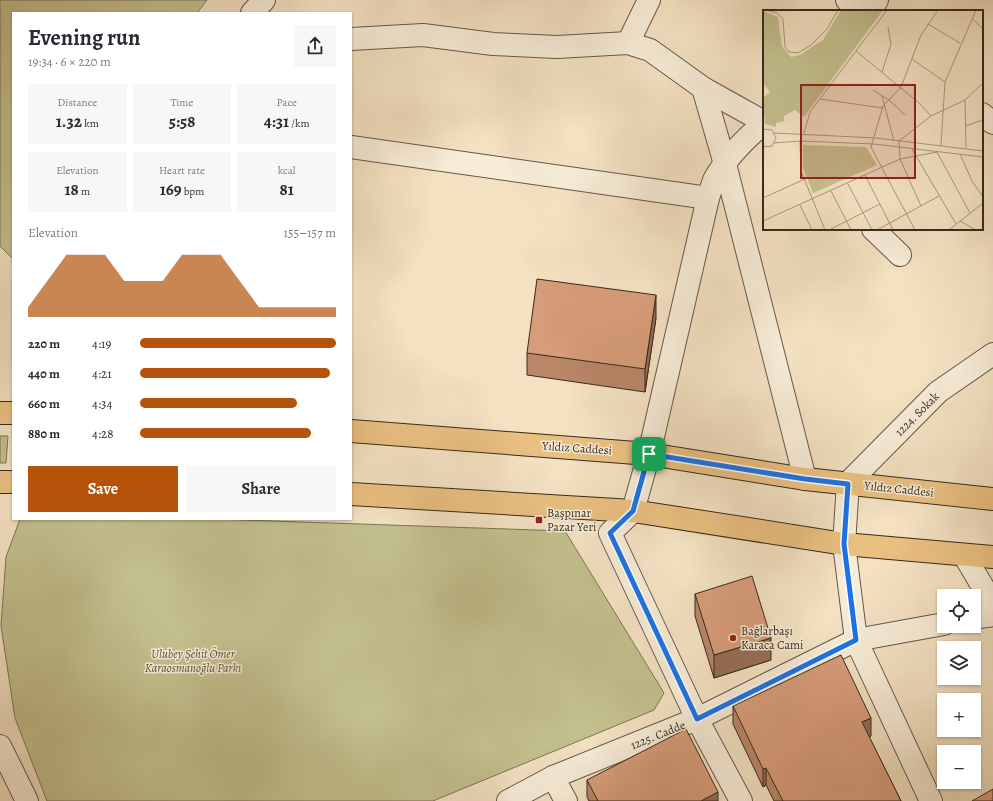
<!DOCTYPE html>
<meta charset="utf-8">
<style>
body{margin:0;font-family:Alegreya,serif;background:#f7f7f7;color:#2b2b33;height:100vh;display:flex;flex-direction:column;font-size:15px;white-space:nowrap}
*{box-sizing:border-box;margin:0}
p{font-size:13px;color:#7c7c81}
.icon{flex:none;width:22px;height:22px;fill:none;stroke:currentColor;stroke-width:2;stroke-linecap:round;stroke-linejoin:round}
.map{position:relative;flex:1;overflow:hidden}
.side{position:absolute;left:12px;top:12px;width:340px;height:508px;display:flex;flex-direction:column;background:#fff;border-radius:0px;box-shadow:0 1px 3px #0004}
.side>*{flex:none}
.fabs{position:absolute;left:937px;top:589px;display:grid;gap:8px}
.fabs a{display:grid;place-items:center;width:44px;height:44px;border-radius:0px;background:#fff;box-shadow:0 1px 3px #0004;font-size:20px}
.pin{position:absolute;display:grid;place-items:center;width:34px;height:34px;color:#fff;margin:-17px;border-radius:8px;box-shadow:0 2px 6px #0006}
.round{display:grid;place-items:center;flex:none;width:42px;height:42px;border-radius:0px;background:#f7f7f7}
.overview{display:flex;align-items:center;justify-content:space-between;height:68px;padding:0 16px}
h1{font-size:22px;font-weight:700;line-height:30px}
.stats{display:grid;grid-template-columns:repeat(3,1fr);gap:6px;height:68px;padding:4px 16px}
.stats div{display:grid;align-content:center;border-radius:0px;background:#f7f7f7;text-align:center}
.stats b{font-size:17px;font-weight:700}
.stats small{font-size:11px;font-weight:400}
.stats p{font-size:11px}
.chart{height:112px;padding:8px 16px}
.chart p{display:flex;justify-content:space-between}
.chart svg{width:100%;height:72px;margin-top:4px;fill:#b45309;opacity:.7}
.button{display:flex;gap:8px;margin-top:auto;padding:8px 16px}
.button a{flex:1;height:46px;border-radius:0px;background:#b45309;color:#fff;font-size:16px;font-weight:700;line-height:46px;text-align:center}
.button a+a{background:#f7f7f7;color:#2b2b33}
ul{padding:0 16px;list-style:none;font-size:13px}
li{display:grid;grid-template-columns:64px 48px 1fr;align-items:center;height:30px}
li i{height:10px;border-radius:5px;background:#b45309}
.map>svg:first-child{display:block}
.green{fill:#c3c08e;stroke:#7c7556}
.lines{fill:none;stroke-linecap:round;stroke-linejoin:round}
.minor-casing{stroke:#655847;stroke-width:24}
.major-casing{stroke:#362a1e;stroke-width:24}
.minor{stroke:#f7ecd7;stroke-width:22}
.major{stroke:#eac081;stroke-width:22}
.wall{fill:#b98668;stroke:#362a1e}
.shaded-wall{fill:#966d55;stroke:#362a1e}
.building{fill:#d79c79;stroke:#362a1e}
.route-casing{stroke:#fff;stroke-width:8}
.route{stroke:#1a73e8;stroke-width:5}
.poi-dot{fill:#8f2418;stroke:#f7ecd7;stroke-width:1.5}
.labels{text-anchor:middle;stroke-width:3;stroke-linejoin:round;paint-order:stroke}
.street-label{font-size:12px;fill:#362a1e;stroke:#f7ecd7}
.poi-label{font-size:12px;fill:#362a1e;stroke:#f7ecd7;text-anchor:start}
.park-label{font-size:12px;font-style:italic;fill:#59503a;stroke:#f7ecd7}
.inset-road{fill:none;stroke:#a79880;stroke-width:1}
.view{fill:#8f2418;fill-opacity:0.15;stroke:#8f2418;stroke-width:2}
.inset-edge{fill:none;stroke:#362a1e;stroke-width:2}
</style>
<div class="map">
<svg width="993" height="801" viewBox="0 0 993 801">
<rect width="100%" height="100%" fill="#f3e1c2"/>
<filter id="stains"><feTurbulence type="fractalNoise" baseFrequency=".005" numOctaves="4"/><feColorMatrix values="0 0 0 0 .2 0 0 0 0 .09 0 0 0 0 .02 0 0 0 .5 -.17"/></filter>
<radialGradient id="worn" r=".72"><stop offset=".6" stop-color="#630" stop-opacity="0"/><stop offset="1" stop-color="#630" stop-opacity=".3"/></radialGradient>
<!-- green -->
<g class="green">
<path d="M 0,0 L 207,0 L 197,13 L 13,13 L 13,259 L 0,246 Z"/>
<path d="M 0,436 L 8,436 L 6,463 L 0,463 Z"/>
<path d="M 20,519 L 214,519 L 565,531 L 664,693 L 654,710 L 433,801 L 47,801 L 15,718 L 1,626 L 6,557 Z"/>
</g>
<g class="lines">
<defs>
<g id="minor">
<path d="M 847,0 L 861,11"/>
<path d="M 870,11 L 877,0"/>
<path d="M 252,13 L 264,0"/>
<path d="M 351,39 L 423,35 L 493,44 L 557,47 L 628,43 L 650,50 L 703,88 L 764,122"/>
<path d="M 628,43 L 649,0"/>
<path d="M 703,88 L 725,164 L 805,479"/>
<path d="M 982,114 L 993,123"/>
<path d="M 351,147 L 708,198"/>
<path d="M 873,229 L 900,255"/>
<path d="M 964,555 L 993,604"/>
<path d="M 974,618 L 993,615"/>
<path d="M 0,746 L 27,801"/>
<path d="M 553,777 L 566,801"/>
<path d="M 508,801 L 553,777 L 697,719 L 856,640 L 944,624"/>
<path d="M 741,801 L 697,719 L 610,533 L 633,511 L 649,454 L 708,198 C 710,192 712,186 714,180 C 726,158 745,139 764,123"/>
<path d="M 931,801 L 856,640 L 844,544 L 848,483 L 938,392 L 993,354"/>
</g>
<g id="major">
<path d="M 0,413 L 13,413"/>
<path d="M 351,431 L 649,454 L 805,479 L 993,499"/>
<path d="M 0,482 L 13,482"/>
<path d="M 351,494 L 633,511 L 844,544 L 993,557"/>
</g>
</defs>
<!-- minor casing -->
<use href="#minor" class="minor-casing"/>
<!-- major casing -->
<use href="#major" class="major-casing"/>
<!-- minor -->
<use href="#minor" class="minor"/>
<!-- major -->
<use href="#major" class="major"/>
</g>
<!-- wall -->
<g class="wall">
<path d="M 656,318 L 645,392 L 527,375 L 527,353 Z"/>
<path d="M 695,594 L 771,660 L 714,678 L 695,616 Z"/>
<path d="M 733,706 L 871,736 L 869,737 L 901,801 L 774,801 L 766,785 L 763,787 L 733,724 Z"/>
<path d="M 587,780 L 718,801 L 589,801 L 587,797 Z"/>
</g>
<!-- shaded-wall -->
<g class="shaded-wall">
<path d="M 656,295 L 656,318 L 645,392 L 645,369 Z"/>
<path d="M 771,638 L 771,660 L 714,678 L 714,655 Z"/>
<path d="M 871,718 L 871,736 L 862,740 L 862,722 Z"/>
<path d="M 766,768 L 766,785 L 763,787 L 763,769 Z"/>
<path d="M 718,792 L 718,801 L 701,801 Z"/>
</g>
<!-- building -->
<g class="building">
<path d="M 537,279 L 656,295 L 645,369 L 527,353 Z"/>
<path d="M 752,576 L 771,638 L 714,655 L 695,594 Z"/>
<path d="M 841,655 L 871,718 L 862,722 L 901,801 L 783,801 L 766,768 L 763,769 L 733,706 Z"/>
<path d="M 686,729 L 718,792 L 701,801 L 598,801 L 587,780 Z"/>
<path d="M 993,789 L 993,801 L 972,801 Z"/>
</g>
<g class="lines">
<defs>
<path id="route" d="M 649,454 L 805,479 L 848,484 L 844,544 L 856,640 L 697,719 L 610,533 L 633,511 Z"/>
</defs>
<!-- route casing -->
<use href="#route" class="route-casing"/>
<!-- route -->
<use href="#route" class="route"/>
</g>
<!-- markers -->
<g class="poi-dot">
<rect x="535" y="516" width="8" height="8" rx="2"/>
<circle cx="733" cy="638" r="4"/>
</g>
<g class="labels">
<!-- street labels -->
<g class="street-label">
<text transform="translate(917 414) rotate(-45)" y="4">1224. Sokak</text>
<text transform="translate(577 448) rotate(4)" y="4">Yıldız Caddesi</text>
<text transform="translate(899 489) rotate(6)" y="4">Yıldız Caddesi</text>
<text transform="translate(658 735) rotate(-22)" y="4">1225. Cadde</text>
</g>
<!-- poi labels -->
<g class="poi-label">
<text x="547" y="517">Başpınar<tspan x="547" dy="14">Pazar Yeri</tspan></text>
<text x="741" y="635">Bağlarbaşı<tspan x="741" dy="14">Karaca Cami</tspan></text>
</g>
<!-- park labels -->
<g class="park-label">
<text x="193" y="658">Ulubey Şehit Ömer<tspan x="193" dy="14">Karaosmanoğlu Parkı</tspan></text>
</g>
</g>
<!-- overview -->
<g transform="translate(763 10)">
<rect width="220" height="220" fill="#f3e1c2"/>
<path d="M 78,0 L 120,0 L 41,107 L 32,100 L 21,106 L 21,111 L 13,113 L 13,117 L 2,114 L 0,88 L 7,82 L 0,73 L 0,1 L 15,7 L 19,36 L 28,47 L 37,45 L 60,30 ZM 40,135 L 103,137 L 114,155 L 50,183 L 40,158 Z" fill="#c3c08e"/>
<path class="inset-road" d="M 3,0 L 14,3 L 20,9 L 22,37 L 26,42 L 35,43 L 48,35 L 64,19 L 75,0M 209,8 L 220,19M 165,14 L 197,33M 93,41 L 156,93 L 168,106M 149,49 L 182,72M 119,62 L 128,34 L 125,17M 110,80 L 126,90 L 142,105M 119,86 L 131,131M 57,89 L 120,98M 202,90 L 203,138M 202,116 L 220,110M 0,119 L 9,120 L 13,128 L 9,136 L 0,137M 11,123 L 113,128 L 220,141M 41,123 L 47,102 L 124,0M 37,131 L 38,161 L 62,220M 11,133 L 37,131 L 111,134 L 220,147M 178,135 L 182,72 L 213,0M 149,139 L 193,214M 197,144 L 209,171 L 220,187M 102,165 L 130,220M 85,174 L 109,220M 68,181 L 88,220M 0,188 L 42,169M 37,195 L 49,220M 158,196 L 137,149 L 136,131 L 168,106 L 202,90 L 220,73M 0,211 L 137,149 L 174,142 L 207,203M 197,211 L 213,220M 66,220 L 117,194M 114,220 L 176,186M 152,220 L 108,137 L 120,96 L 138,77 L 158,25 L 175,0M 186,220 L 220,193"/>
<path class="view" d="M 38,75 L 152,75 L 152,168 L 38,168 Z"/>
<rect width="220" height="220" class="inset-edge"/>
</g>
<rect width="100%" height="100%" filter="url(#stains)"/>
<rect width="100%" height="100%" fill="url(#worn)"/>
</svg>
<div class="fabs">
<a><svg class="icon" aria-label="locate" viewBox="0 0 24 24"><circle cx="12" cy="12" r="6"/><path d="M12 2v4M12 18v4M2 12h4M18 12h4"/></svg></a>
<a><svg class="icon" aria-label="layers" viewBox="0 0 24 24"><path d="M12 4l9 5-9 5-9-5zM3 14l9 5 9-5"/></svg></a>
<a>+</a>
<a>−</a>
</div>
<div class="pin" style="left:649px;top:454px;background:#1e9e55"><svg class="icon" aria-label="arrive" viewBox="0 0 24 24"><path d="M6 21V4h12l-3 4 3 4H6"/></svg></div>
<section class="side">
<div class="overview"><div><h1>Evening run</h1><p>19:34 · 6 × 220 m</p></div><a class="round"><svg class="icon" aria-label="share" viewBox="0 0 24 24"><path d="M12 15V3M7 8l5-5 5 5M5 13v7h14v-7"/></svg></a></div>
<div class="stats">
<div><p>Distance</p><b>1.32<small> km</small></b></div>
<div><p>Time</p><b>5:58</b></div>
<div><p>Pace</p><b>4:31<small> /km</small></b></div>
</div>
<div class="stats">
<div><p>Elevation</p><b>18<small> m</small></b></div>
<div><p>Heart rate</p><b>169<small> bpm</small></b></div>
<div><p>kcal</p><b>81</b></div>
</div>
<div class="chart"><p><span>Elevation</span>155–157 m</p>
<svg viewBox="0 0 160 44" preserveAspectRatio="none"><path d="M0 44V38L10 22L20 6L30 6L40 6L50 22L60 22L70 22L80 6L90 6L100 6L110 22L120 38L130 38L140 38L150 38L160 38V44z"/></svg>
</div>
<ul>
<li><b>220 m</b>4:19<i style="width:100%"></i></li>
<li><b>440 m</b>4:21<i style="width:97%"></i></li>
<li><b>660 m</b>4:34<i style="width:80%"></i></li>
<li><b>880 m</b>4:28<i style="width:87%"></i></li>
</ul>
<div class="button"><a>Save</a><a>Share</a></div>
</section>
</div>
